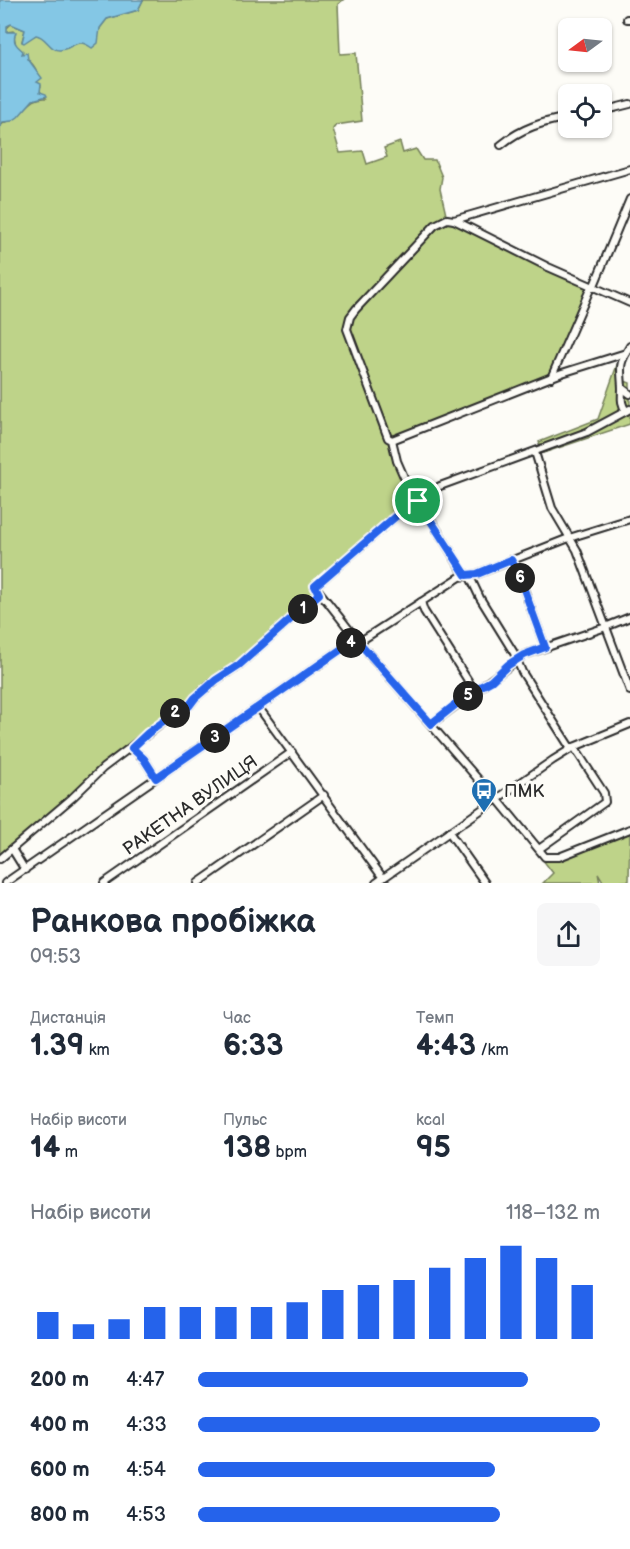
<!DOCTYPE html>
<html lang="uk">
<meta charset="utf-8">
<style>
body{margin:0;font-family:"Balsamiq Sans",sans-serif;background:#f6f6f7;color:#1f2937;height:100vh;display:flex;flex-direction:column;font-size:22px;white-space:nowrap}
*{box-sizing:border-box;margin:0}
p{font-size:20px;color:#747a83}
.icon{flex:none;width:33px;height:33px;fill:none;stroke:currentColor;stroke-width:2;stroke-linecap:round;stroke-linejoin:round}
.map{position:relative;height:883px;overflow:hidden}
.panel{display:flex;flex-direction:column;background:#fff;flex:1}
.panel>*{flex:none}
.needle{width:39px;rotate:255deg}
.controls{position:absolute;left:558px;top:18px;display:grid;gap:12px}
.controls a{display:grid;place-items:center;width:54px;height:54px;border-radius:9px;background:#fff;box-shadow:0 2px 4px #0004;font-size:30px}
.pin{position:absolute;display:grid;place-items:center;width:51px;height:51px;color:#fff;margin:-26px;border:3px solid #fff;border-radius:50%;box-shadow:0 2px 6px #0007}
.km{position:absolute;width:30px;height:30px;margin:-15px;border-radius:50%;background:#222;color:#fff;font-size:16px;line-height:30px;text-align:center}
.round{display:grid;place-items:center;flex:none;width:63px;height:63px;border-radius:9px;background:#f6f6f7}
.head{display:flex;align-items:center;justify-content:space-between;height:102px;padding:0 30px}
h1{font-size:33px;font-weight:600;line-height:45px}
.stats{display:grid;grid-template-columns:repeat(3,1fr);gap:9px;height:102px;padding:6px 30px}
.stats div{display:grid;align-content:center}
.stats b{font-size:30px;font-weight:600}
.stats small{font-size:16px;font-weight:400}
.stats p{font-size:16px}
.chart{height:168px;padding:12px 30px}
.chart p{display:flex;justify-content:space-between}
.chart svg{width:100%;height:108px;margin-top:6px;stroke:#2563eb;stroke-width:6}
ul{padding:0 30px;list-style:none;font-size:20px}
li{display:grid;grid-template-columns:96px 72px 1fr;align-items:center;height:45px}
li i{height:15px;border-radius:8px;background:#2563eb}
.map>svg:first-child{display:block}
.green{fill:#bed389;stroke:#747f5a;stroke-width:1.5}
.water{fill:#84c7e5;stroke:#60899b;stroke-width:1.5}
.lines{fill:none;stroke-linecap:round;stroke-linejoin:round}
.minor-casing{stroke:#2b2b2b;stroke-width:10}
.minor{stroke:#fdfcf7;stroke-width:6}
.route-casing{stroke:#fff;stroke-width:12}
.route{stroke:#2563eb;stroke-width:8}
.labels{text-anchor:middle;stroke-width:6;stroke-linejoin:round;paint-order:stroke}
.poi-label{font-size:18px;fill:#2b2b2b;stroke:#fdfcf7;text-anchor:start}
.street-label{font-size:18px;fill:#2b2b2b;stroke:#fdfcf7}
</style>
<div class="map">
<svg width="630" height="883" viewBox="0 0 630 883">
<rect width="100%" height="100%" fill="#fdfcf7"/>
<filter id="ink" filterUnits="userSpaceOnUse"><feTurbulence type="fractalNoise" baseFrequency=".0167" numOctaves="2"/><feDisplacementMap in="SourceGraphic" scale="12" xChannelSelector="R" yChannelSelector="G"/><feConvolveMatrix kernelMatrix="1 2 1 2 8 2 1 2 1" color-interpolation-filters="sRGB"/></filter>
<g filter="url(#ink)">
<!-- green -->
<g class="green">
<path d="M 143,0 L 343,0 L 338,4 L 340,54 L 356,53 L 362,121 L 336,125 L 333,129 L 340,153 L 363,151 L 367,164 L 387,157 L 384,148 L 400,142 L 403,153 L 416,149 L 423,160 L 435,160 L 442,177 L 440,189 L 447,219 L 587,287 L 587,291 L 552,372 L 545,379 L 388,440 L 394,459 L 413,498 L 410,502 L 312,586 L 315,591 L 315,596 L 238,665 L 215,679 L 0,857 L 0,127 C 4,120 11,121 17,116 C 28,108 31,97 46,98 L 39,90 L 41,86 L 37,82 C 40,69 31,61 21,55 L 21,50 L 16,46 L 13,31 L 7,32 L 6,29 L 11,24 L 25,30 L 22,41 L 36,35 L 42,36 L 67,48 L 72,44 L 97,39 L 100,28 L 107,19 L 138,10 Z"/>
<path d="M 618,362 L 622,364 L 622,380 L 630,383 L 630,424 L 543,453 L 539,442 L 598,419 Z"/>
<path d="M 630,827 L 629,881 L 604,883 L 598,873 L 600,883 L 543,883 L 553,873 L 542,859 L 546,856 L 552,857 Z"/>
</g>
<!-- water -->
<path class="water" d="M 0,0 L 143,0 L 138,10 L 107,19 L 100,28 L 98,43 L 92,48 C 76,36 74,49 60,50 C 50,51 46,36 36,35 L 24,43 L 22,42 L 25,30 L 11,24 L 7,26 L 7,32 L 16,32 C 12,42 16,45 23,51 L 22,54 L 27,53 L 28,59 L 42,78 L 37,82 L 41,84 L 40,92 L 46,94 L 47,96 L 33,100 L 18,117 L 12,121 L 3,122 L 0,127 Z"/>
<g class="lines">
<defs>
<g id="minor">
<path d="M 627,19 L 630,19"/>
<path d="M 602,111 L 630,104"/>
<path d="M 501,145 C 521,128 543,122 568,117"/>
<path d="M 454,220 L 548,267 L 630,303"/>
<path d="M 593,288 L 630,199"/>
<path d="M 551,378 L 591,287"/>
<path d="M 622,388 L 630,394"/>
<path d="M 630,409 L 587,432 L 440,486 L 403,510 L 315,586 L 359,642 L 491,794 L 499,801 L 545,857 L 559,857 L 630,829"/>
<path d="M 626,411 C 620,402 622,398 622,388 C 621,366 618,366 630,346"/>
<path d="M 392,440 L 562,373 L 626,353"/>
<path d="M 535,452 L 552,508 L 577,550 L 630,691"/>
<path d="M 511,560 L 518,573 L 545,647"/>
<path d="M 421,602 L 424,611 L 474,690"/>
<path d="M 359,642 L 460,577 L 477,574 L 569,538 L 630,519"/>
<path d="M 259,708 L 383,878"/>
<path d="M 431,724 L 524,655 L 603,628 L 630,617"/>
<path d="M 132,748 L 144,759 L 156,778"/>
<path d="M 571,749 L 522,672 L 514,653 L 480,598 L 471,579 L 462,570 L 423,507 L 411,493 L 397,461 L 392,440 L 388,438 L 347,329 L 350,317 L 356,309 L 435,225 L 447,219 L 454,220 L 630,169"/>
<path d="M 449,832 L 485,883"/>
<path d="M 12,849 L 25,870"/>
<path d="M 539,849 L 605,802 L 604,793 L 574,747"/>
<path d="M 0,859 L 72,798 L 103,768 L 181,709 L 189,706 L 195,698 L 216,680 L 239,665 L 319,594"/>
<path d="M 5,883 L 356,639"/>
<path d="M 104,883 L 292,752"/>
<path d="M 198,883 L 324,795"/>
<path d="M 376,883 L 553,760 L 574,747 L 630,724"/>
</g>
</defs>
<!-- minor casing -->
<use href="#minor" class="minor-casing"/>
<!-- minor -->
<use href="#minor" class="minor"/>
</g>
</g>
<g class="lines" filter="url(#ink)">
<defs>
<path id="route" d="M 418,501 L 466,575 L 477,574 L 511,560 L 518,573 L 545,647 L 524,655 L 508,665 L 491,681 L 474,690 L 431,724 L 356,639 L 156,778 L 144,759 L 132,748 L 148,733 L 181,709 L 189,706 L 195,698 L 216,680 L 239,665 L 319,594 L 315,586 L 403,510 Z"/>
</defs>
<!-- route casing -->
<use href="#route" class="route-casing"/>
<!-- route -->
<use href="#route" class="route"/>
</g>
<!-- icons -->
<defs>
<symbol id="bus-pin" viewBox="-11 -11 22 30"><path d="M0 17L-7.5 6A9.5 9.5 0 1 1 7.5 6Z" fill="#1f6fb2" stroke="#fdfcf7"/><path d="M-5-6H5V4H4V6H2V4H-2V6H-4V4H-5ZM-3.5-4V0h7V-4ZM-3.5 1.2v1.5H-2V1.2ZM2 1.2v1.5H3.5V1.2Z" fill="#fff"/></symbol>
</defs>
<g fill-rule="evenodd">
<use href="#bus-pin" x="469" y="776" width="30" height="40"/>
</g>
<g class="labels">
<!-- poi labels -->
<g class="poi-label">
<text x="504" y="797">ПМК</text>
</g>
<!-- street labels -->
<g class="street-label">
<text transform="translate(190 805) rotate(-35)" y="6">РАКЕТНА ВУЛИЦЯ</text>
</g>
</g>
</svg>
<div class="controls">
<a><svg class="needle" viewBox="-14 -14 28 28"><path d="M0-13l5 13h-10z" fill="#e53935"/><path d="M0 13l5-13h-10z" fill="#747a83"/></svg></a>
<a><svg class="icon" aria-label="locate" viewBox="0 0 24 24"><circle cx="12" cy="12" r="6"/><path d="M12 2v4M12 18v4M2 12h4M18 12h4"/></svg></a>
</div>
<div class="pin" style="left:418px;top:501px;background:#1e9e55"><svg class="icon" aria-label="arrive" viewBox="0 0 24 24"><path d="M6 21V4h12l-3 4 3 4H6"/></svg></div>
<b class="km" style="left:303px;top:609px">1</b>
<b class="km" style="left:175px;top:713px">2</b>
<b class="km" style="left:215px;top:738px">3</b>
<b class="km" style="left:351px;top:643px">4</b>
<b class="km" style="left:468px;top:696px">5</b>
<b class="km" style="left:520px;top:578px">6</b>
</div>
<section class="panel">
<div class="head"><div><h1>Ранкова пробіжка</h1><p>09:53</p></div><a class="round"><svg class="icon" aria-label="share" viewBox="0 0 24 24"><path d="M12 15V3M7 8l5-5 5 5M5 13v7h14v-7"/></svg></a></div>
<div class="stats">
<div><p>Дистанція</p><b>1.39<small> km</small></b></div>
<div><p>Час</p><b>6:33</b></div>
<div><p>Темп</p><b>4:43<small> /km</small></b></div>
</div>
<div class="stats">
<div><p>Набір висоти</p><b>14<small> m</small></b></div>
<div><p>Пульс</p><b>138<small> bpm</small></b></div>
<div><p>kcal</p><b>95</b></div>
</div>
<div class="chart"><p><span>Набір висоти</span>118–132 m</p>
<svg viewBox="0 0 160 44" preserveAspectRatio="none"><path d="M5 44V33M15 44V38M25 44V36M35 44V31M45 44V31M55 44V31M65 44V31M75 44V29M85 44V24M95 44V22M105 44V20M115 44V15M125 44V11M135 44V6M145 44V11M155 44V22"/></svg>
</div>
<ul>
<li><b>200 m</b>4:47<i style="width:82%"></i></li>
<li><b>400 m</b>4:33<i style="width:100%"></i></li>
<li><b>600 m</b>4:54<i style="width:74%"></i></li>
<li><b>800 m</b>4:53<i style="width:75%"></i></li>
</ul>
</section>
